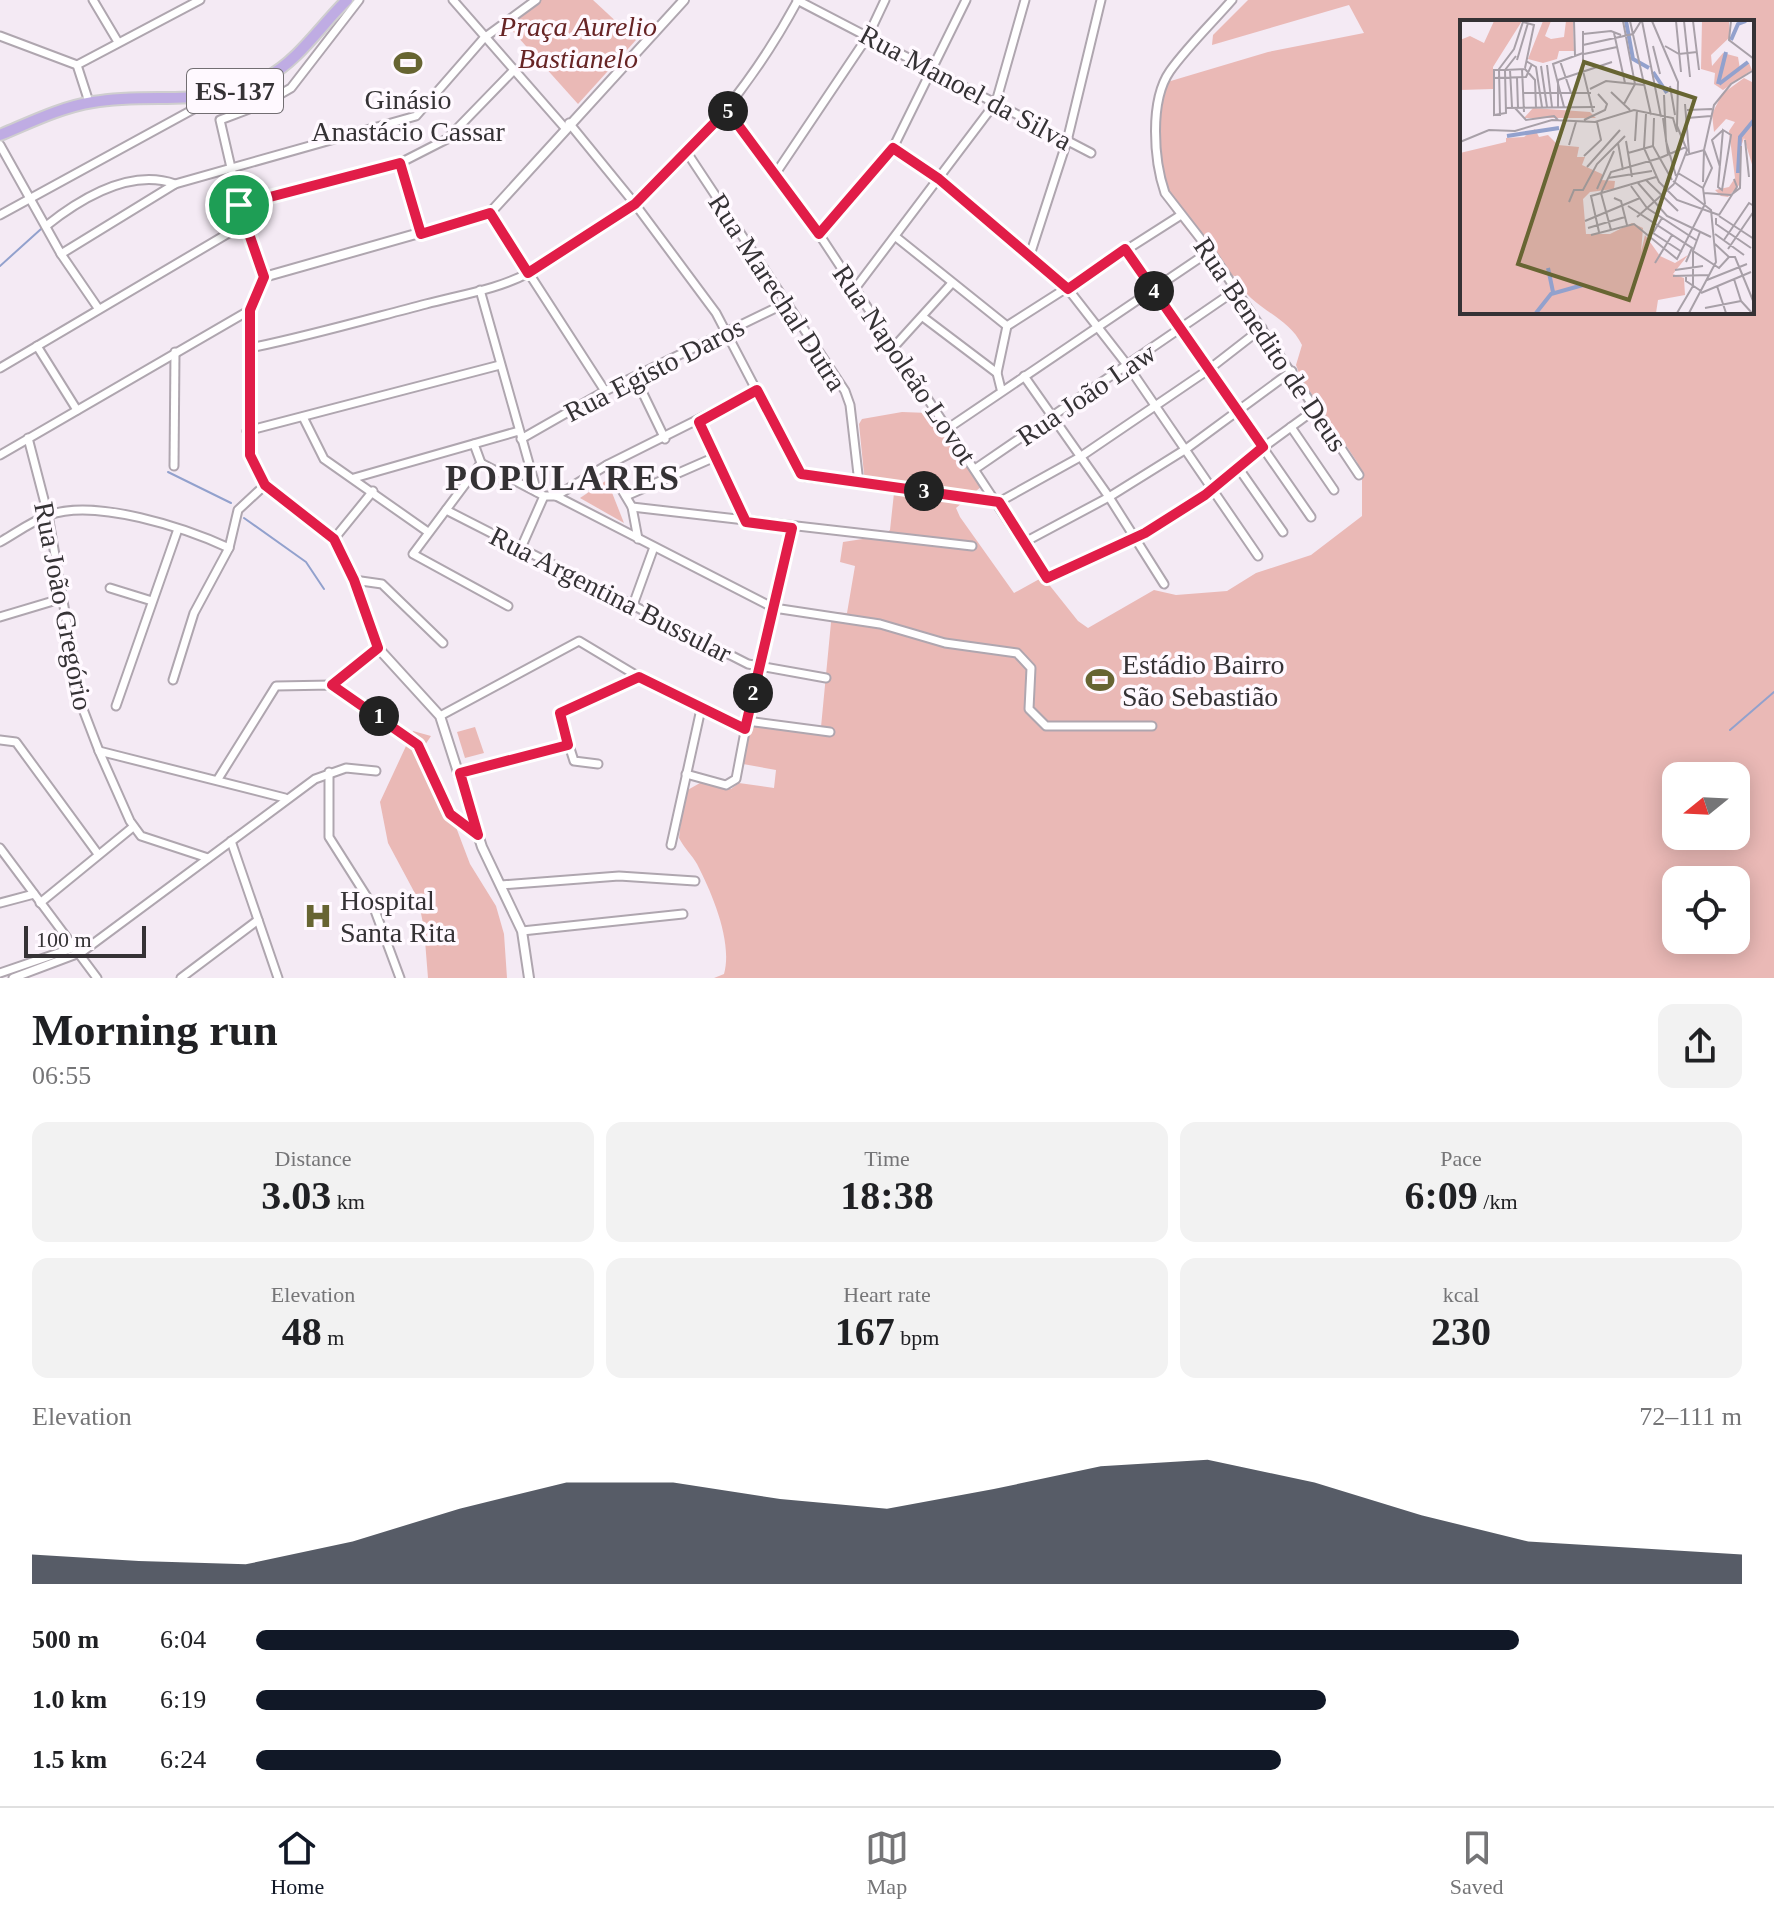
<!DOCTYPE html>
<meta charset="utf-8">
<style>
body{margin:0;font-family:Georgia,serif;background:#f2f2f2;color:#202124;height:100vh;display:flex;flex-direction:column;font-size:30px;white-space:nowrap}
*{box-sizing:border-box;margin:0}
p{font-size:26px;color:#757577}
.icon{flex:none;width:44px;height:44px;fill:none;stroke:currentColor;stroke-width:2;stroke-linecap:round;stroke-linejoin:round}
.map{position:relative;height:978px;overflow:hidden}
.details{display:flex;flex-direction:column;background:#fff;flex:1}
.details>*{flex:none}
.needle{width:52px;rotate:252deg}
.fabs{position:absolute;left:1662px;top:762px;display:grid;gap:16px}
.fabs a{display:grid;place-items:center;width:88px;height:88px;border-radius:16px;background:#fff;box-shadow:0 4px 20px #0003;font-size:40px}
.scale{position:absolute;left:24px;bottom:20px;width:122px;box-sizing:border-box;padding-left:8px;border:4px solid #353235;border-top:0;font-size:22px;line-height:28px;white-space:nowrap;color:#353235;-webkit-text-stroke:6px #fff9ff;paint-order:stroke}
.pin{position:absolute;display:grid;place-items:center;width:68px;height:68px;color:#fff;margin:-34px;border:4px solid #fff;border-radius:50%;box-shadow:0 2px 8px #0007}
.km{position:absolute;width:40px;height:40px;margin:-20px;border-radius:50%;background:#222;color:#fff;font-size:22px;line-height:40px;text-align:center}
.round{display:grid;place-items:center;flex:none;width:84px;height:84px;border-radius:16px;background:#f2f2f2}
.head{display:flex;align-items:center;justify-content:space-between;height:136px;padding:0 32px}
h1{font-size:44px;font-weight:800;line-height:60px}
.figures{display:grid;grid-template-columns:repeat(3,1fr);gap:12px;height:136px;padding:8px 32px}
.figures div{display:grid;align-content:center;border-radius:16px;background:#f2f2f2;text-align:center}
.figures b{font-size:40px;font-weight:800}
.figures small{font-size:22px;font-weight:400}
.figures p{font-size:22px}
.chart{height:224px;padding:16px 32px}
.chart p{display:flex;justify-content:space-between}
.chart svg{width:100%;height:144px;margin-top:8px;fill:#111827;opacity:.7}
ul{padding:0 32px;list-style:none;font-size:26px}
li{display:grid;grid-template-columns:128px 96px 1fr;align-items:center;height:60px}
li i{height:20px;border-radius:10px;background:#111827}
.menu{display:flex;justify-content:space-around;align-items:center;height:112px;border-top:2px solid #e0e0e0;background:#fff;font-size:22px;color:#757577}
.menu a{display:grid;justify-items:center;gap:4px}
.menu .selected{color:#111827}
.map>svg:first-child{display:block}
.green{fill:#eab9b6;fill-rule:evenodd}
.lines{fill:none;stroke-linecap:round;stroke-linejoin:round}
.stream{stroke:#92a1cd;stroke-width:2}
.minor-casing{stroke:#afa6af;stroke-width:11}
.tertiary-casing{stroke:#afa6af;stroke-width:12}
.primary-casing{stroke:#cfcecf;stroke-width:14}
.minor{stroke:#fff;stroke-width:7}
.tertiary{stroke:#fff;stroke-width:8}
.primary{stroke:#bface3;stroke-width:10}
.route-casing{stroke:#fff;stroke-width:16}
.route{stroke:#e11d48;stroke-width:10}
.labels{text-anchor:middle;stroke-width:7;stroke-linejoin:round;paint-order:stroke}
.shield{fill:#fff9ff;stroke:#726e72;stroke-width:2}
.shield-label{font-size:26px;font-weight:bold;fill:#353235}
.park-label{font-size:28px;font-style:italic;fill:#672425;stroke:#fff9ff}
.street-label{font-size:28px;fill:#353235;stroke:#fff9ff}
.poi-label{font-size:28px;fill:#353235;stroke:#fff9ff;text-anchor:start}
.district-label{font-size:36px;font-weight:bold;letter-spacing:2px;fill:#353235;stroke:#fff9ff}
.inset-river{fill:none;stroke:#92a1cd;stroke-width:4}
.inset-road{fill:none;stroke:#a8a0a8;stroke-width:2}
.view{fill:#676532;fill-opacity:0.15;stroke:#676532;stroke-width:4}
.inset-edge{fill:none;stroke:#353235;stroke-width:4}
</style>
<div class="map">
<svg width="1774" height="978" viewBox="0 0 1774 978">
<rect width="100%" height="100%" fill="#f4eaf4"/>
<!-- green -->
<g class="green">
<path d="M 540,0 L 593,0 L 636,40 L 578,104 L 507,25 Z"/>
<path d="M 1248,0 L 1774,0 L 1774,978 L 714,978 L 724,974 C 733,942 712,893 697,864 C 692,855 684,848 679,838 L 684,792 L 700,783 L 731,789 L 739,783 L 774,788 L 776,770 L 743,764 L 749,719 L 821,727 L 832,612 L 847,613 L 855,566 L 840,562 L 843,542 L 882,536 L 890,530 L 894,493 L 865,484 L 859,424 L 862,419 L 902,412 L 929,413 L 982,486 L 956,508 L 960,517 L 1014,593 L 1043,577 L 1078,621 L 1088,628 L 1154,590 L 1176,595 L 1227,591 L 1256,573 L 1311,555 L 1362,516 L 1362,478 L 1357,462 L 1301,378 L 1296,365 L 1302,345 C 1287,314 1249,309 1235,276 L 1223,274 C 1201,245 1170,216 1157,182 C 1149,162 1159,104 1164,83 L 1268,52 L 1364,33 L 1349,5 L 1212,45 L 1213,35 ZM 1462,22 L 1752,22 L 1752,312 L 1462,312 ZM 1676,776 L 1736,776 L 1736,836 L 1676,836 ZM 1676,880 L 1736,880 L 1736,940 L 1676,940 Z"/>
<path d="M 607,480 L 624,523 L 580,498 Z"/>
<path d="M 475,727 L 484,753 L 465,758 L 457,732 Z"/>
<path d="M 413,731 L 431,736 L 423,748 L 432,764 L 470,864 L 496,906 L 504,934 L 507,978 L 428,978 L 424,928 L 418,899 L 388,843 L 380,802 Z"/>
</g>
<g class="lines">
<!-- stream -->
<g class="stream">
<path d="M 0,266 L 41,229"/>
<path d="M 168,472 L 231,503"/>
<path d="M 244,518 L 306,562 L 324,589"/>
<path d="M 1730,730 L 1774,692"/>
</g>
<defs>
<g id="minor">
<path d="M 93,0 L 118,42"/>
<path d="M 453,0 L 565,128"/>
<path d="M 797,0 L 1091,153"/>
<path d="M 1232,0 C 1212,23 1188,46 1170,71 C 1149,101 1154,161 1165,193 L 1210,251 L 1359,475"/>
<path d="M 0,36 L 77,65 L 89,102"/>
<path d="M 77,65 L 200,0"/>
<path d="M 727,110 L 819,234 L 1045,577 L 1052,577 L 1136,538 L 1205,495 L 1246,460 L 1317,408"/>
<path d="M 569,123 L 635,204 L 716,313 L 798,470 L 806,477 L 999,502 L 1080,457 L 1208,370 L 1262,328"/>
<path d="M 0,145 L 61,254 L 98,308"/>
<path d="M 893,148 L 939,179 L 1068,289 L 1128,366 L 1258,556"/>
<path d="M 688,154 L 845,391 L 850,405 L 859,483"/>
<path d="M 400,163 L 421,234"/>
<path d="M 774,176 L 868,36 L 885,0"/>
<path d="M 239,205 L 400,163 L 447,139 L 513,71"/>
<path d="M 490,213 L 605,391"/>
<path d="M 0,215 L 214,98"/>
<path d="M 46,226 C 80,199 130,168 175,184"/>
<path d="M 819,234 L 893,148 L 966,0"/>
<path d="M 896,237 L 1007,326"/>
<path d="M 1125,249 L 1311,517"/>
<path d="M 61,254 L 175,184 L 416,116 L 484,38 L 536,0"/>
<path d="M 1030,255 L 1067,141 L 1101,0"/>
<path d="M 264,277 L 244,224 L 220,120 L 265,103 L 291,88 L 359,0"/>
<path d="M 480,290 L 537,492"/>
<path d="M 854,290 L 996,102 L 1025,0"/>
<path d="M 923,317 L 997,373"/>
<path d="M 37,346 L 77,410"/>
<path d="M 250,348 C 309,336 368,319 426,304 C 460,295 500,289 530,272 C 648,208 735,117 798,0"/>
<path d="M 893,348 L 952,283"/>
<path d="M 0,368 L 244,224"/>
<path d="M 1024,376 L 1109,497 L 1164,584"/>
<path d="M 635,377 L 665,439"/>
<path d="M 1001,389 L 997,373 L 1007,326 L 1181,215"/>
<path d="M 303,417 L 324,459 L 428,532"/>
<path d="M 699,422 L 746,522"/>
<path d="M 1291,427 L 1334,490"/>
<path d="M 947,429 L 1210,251"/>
<path d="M 247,431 L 500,365"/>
<path d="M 28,438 L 48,515 L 81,704 L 99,751 L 130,821 L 141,836 L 208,858"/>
<path d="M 521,439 L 605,391 L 788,302"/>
<path d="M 474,444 L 481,463 L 413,554 L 508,606"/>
<path d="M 0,455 L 250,310"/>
<path d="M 481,463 L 544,496 L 556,496 L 774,608 L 880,624 L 945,643 L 1017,653 L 1031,668 L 1029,709 L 1046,726 L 1152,726"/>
<path d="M 607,465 L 632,507 L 638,539"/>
<path d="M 174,466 L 175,352"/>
<path d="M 1237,466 L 1283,532"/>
<path d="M 975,469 L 1236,290"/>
<path d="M 354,478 L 519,431"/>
<path d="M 556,496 L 607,465 L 757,390"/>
<path d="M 626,496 L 715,457"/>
<path d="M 632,507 L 972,546"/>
<path d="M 446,510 L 748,664 L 826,678"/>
<path d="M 334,539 L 373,491"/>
<path d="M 0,542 C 16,533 32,521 49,515 C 95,498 186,528 229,548"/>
<path d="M 1023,543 L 1109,497 L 1186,449 L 1292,371"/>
<path d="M 521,548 L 544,496"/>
<path d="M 354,580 L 382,584 L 443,643"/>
<path d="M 110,588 L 152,601"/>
<path d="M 633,605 L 654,547"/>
<path d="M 0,617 L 60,599"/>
<path d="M 173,680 L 194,613 L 229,548 L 238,510 L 265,485"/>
<path d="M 332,685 L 378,648"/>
<path d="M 116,706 L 178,529"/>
<path d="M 440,716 L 579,641 L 639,677 L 745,729"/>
<path d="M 747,721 L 830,732"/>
<path d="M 0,740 L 16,742 L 98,854"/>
<path d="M 99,751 L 285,798"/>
<path d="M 598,764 L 574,761 L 559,714 L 639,677"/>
<path d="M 329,772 L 329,837 L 374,908 L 400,978"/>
<path d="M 460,773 L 568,745"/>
<path d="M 686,774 L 726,785 L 736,779 L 747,721 L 792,528"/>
<path d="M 218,779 L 276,686 L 332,685 L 413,741 L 425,755 L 453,819 L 478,835"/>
<path d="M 231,841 L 278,978"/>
<path d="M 671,845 L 701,709"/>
<path d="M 0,848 L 97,978"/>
<path d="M 501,885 L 619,876 L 695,881"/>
<path d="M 0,903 L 34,894"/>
<path d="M 40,903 L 133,827"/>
<path d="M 522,931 L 683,914"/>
<path d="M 0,973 L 73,948"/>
<path d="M 13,978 L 82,952 L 315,779 L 346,768 L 376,771"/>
<path d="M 181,978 L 258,920"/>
</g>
<path id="tertiary" d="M 529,978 L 522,931 L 482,847 L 440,716 L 378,648 L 354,580 L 334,539 L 265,485 L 250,455 L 250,310 L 264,277 L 490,213 L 684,0"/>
<path id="primary" d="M 0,135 C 29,123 61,107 93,102 C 158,91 205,110 267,77 C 298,61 322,24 347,0"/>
</defs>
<!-- minor casing -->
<use href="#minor" class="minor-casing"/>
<!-- tertiary casing -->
<use href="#tertiary" class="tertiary-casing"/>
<!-- primary casing -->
<use href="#primary" class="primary-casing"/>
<!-- minor -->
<use href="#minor" class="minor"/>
<!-- tertiary -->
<use href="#tertiary" class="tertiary"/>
<!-- primary -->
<use href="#primary" class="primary"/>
</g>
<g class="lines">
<defs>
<path id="route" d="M 727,110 L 819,234 L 893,148 L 939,179 L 1068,289 L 1125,249 L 1263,447 L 1205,495 L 1145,533 L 1047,578 L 999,502 L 801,474 L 757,390 L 699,422 L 746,522 L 792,528 L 745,729 L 639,677 L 560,713 L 568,745 L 460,773 L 478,835 L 450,814 L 418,745 L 332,685 L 378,648 L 354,580 L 334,539 L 265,485 L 250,455 L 250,310 L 264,277 L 239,205 L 400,163 L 421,234 L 490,213 L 528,273 L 635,204 Z"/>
</defs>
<!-- route casing -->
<use href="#route" class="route-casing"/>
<!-- route -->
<use href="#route" class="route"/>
</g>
<!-- icons -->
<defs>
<symbol id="stadium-bare" viewBox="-9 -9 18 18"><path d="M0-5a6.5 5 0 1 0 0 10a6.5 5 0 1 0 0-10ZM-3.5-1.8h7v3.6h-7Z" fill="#676532" stroke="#fff9ff" stroke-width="2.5" paint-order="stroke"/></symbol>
<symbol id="hospital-bare" viewBox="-9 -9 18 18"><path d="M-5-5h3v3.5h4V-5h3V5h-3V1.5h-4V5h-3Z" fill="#676532" stroke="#fff9ff" stroke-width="2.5" paint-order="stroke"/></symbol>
</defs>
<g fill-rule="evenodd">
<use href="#stadium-bare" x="388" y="43" width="40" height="40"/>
<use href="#stadium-bare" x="1080" y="660" width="40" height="40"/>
<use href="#hospital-bare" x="298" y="896" width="40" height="40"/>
</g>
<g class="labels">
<!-- shield labels -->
<rect class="shield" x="187" y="69" width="96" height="44" rx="6"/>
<g class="shield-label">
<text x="235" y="100">ES-137</text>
</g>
<!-- park labels -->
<g class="park-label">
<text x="578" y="36">Praça Aurelio<tspan x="578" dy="32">Bastianelo</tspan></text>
</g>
<!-- street labels -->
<g class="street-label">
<text transform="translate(966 87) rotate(28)" y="10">Rua Manoel da Silva</text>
<text transform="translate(778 292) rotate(57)" y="10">Rua Marechal Dutra</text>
<text transform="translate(1271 344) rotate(56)" y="10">Rua Benedito de Deus</text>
<text transform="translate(905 364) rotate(56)" y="10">Rua Napoleão Lovot</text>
<text transform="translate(654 369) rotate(-27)" y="10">Rua Egisto Daros</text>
<text transform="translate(1086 394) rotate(-34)" y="10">Rua João Law</text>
<text transform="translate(611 594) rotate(27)" y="10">Rua Argentina Bussular</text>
<text transform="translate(64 606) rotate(79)" y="10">Rua João Gregório</text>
</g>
<!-- poi labels -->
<g class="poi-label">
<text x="408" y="109" text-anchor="middle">Ginásio<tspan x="408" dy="32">Anastácio Cassar</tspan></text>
<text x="1122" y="674">Estádio Bairro<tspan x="1122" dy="32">São Sebastião</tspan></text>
<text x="340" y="910">Hospital<tspan x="340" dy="32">Santa Rita</tspan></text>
</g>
<!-- district labels -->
<g class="district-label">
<text x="563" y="490">POPULARES</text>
</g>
</g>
<!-- overview -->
<g transform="translate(1460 20)">
<rect width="294" height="294" fill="#f4eaf4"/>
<path d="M 34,1 L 62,1 L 33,47 L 33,69 L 0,70 L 0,20 L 10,16 L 24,23 ZM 83,1 L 91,1 L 85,16 L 91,19 L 104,17 L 106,1 L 113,1 L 114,31 L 99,31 L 97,39 L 83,43 L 68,39 ZM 242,1 L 269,1 L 270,17 L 251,35 L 252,46 L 263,33 L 278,37 L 280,49 L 289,43 L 292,50 L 263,70 L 254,64 L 255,53 L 241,49 ZM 284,58 L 294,63 L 294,151 L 284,118 L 279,132 L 280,164 L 268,177 L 261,176 L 255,170 L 269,167 L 275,158 L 269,111 L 275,102 L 266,99 L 254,112 L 252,94 L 262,74 ZM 73,88 L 130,92 L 136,98 L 64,98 ZM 75,109 L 79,117 L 88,115 L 98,125 L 119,127 L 117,137 L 125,137 L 122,145 L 142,154 L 142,160 L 155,161 L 154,169 L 130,172 L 123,179 L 126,214 L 150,214 L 172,203 L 183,208 L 181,232 L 185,215 L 200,236 L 215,243 L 228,235 L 213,254 L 224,258 L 225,275 L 198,280 L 196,293 L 0,293 L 0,133 L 46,122 L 46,118 L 64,117 Z" fill="#eab9b6"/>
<path class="inset-river" d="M 166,1 L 173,39 L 189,48M 271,20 L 278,4 L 286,1M 193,52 L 207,73M 258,64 L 266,32M 259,64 L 288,42M 47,116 L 99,108M 278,153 L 280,117 L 294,100M 88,248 L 93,272M 76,293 L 91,274 L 123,265"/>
<path class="inset-road" d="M 114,1 L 115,36M 163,1 L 175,64 L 164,84M 170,1 L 191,95M 182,1 L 201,97M 192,1 L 218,62 L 217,106 L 227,130 L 214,164M 216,1 L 221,52M 224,1 L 230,57M 233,1 L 239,50M 271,1 L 269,20 L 294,39M 123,11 L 123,51 L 133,92M 154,13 L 165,63M 123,14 L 151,11 L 161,15M 123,25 L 173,14 L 181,1M 193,26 L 200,54M 205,26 L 219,34 L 237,32M 124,34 L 157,27M 56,36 L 45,50 L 46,93 L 34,95 L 34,50 L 45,50 L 65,49 L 75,60 L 76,88M 57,40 L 68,3M 66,41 L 76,47 L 82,87M 100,41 L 111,73M 87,45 L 92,87M 81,46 L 87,87M 62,49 L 64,92M 50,50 L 52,87M 33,58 L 66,57 L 72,44M 57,58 L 58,88M 210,66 L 215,95M 130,69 L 146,61 L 184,65M 151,72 L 170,90M 63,73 L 131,73M 204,75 L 206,121 L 216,156M 225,84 L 229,133M 98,87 L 98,60 L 152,42M 104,87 L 93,44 L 123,33M 45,88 L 135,87M 55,88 L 66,100 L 94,96 L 98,100M 227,90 L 252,89M 186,94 L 184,128 L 199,162 L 217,180 L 259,195M 40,96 L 39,49 L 54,29 L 63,2 L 74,5 L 65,48M 194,98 L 193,126 L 212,160M 203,98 L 208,134M 227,98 L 251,96M 124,100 L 145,90 L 147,84 L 138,74M 263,110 L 271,115 L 262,170 L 258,167 ZM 285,120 L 289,157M 166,121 L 172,157M 175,121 L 177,90M 0,122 L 29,110 L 55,111 L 92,100 L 135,102 L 174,90 L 213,98 L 217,112M 158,123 L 163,150M 109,125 L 116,102M 168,133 L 193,126M 226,135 L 244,130 L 243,162M 124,136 L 141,120 L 137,102M 200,138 L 226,127M 127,147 L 160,110M 260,147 L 252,120 L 263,110M 218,153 L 243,168M 148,158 L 192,151M 186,160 L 218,191M 213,161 L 251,190 L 256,242 L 229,293M 178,163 L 207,196 L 251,217M 171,166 L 187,188 L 236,220M 137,169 L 154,131M 244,173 L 271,175M 271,175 L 280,168 L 281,126M 154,178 L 161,181 L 167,205M 109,182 L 114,170 L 123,170 L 137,144 L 165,116M 245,184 L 243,168 L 252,148 L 244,130 L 254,85 L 271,64 L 294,50M 168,186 L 232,228 L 226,242M 259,195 L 277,167 L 274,159M 259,196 L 294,219M 177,197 L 214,164M 202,198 L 193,213 L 222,232M 256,198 L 256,204 L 291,228M 125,201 L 180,178M 128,208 L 165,197M 151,210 L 141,173 L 151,152 L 200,138M 139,212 L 131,176 L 196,157M 240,212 L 233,231 L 259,248 L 269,237 L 255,224M 255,214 L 284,235M 131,215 L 174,204 L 217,239 L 245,184M 264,220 L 289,183 L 294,186M 268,229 L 294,191M 269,237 L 275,237 L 294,283M 195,243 L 212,215M 215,250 L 243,246M 226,255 L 226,261 L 241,271M 213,256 L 249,255M 274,259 L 281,281 L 292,293M 247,260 L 287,244M 257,266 L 266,293M 241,273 L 291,252M 245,288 L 281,281M 217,293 L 233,266 L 233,231"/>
<path class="view" d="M 124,42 L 235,78 L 169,280 L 58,244 Z"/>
<rect width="294" height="294" class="inset-edge"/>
</g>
</svg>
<div class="fabs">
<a><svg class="needle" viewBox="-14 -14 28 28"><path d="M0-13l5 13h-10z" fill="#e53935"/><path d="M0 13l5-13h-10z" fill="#757577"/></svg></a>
<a><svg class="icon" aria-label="locate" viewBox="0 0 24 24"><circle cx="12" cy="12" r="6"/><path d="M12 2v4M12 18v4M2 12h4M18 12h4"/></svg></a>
</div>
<div class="scale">100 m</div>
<div class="pin" style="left:239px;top:205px;background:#1e9e55"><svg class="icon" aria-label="arrive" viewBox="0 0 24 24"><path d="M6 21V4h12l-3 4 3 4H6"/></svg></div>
<b class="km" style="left:379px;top:716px">1</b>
<b class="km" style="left:753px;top:693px">2</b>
<b class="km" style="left:924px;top:491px">3</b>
<b class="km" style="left:1154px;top:291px">4</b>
<b class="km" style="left:728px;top:111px">5</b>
</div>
<section class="details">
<div class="head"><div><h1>Morning run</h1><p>06:55</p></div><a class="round"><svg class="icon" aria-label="share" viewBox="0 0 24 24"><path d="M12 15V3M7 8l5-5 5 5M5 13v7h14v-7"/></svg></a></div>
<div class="figures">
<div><p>Distance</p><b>3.03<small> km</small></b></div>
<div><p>Time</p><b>18:38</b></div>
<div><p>Pace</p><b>6:09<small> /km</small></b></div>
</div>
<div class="figures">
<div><p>Elevation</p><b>48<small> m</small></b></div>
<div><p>Heart rate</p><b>167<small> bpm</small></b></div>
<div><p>kcal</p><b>230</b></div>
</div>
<div class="chart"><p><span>Elevation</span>72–111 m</p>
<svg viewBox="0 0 160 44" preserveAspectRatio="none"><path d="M0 44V35L10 37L20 38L30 31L40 21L50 13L60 13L70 18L80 21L90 15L100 8L110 6L120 13L130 23L140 31L150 33L160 35V44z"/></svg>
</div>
<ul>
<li><b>500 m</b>6:04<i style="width:85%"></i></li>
<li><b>1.0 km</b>6:19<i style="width:72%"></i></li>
<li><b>1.5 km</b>6:24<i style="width:69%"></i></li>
</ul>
</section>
<nav class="menu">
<a class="selected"><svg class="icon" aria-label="home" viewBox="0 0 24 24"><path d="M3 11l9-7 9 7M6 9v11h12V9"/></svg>Home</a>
<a><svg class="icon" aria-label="map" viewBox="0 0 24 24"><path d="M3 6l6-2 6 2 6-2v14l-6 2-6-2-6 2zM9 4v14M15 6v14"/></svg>Map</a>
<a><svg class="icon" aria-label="saved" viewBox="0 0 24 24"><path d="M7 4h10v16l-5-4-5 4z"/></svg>Saved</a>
</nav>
